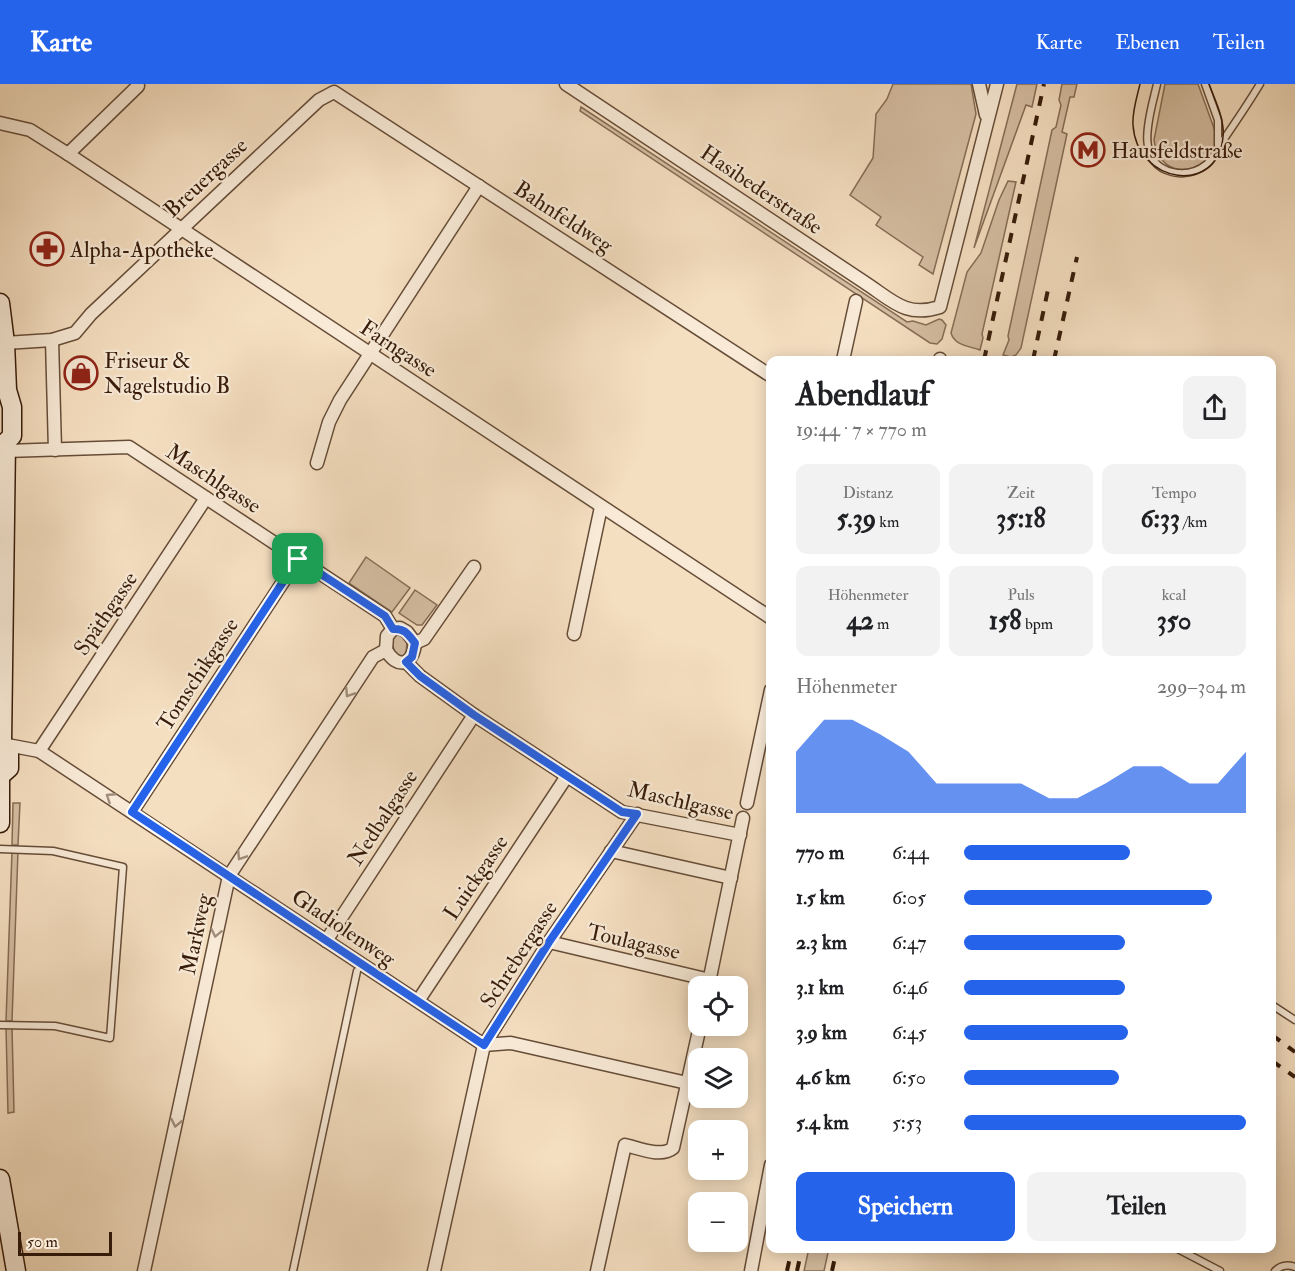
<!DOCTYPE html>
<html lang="de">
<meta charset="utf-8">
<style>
body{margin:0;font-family:"IM FELL Double Pica",serif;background:#f2f2f2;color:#202124;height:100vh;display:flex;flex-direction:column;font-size:22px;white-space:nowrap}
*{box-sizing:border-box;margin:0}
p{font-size:20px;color:#757577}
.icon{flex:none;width:33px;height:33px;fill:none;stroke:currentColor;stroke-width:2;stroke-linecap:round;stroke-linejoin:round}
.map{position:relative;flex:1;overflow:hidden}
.side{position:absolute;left:766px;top:272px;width:510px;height:897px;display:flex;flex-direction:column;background:#fff;border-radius:12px;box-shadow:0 3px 15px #0003}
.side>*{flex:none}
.fabs{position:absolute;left:688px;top:892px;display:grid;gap:12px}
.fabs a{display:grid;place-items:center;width:60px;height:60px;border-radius:12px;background:#fff;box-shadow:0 3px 15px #0003;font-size:30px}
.scale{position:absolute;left:18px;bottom:15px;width:94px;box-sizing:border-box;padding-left:6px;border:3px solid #371c0a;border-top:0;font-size:16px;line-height:21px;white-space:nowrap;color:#371c0a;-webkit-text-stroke:4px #f8ead7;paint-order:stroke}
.pin{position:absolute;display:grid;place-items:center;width:51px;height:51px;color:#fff;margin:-26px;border-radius:12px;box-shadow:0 3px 9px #0006}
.round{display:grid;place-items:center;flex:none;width:63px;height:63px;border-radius:12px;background:#f2f2f2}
.overview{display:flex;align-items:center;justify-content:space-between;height:102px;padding:0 30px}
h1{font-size:33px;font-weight:700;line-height:45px}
.stats{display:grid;grid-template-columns:repeat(3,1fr);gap:9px;height:102px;padding:6px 30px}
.stats div{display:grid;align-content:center;border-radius:12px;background:#f2f2f2;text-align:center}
.stats b{font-size:26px;font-weight:700}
.stats small{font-size:16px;font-weight:400}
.stats p{font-size:16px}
.chart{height:168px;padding:12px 30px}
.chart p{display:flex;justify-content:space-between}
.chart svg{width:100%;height:108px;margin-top:6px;fill:#2563eb;opacity:.7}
.action{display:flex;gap:12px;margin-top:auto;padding:12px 30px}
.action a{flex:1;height:69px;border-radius:12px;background:#2563eb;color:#fff;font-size:24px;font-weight:700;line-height:69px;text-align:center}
.action a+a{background:#f2f2f2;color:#202124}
ul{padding:0 30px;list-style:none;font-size:20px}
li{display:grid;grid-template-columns:96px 72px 1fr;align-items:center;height:45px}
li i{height:15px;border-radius:8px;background:#2563eb}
header{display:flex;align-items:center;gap:36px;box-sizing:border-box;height:84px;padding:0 30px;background:#2563eb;color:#fff}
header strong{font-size:28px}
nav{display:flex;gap:33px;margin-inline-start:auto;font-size:21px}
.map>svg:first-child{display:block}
.green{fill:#d5bea2;stroke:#866d56;stroke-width:1.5}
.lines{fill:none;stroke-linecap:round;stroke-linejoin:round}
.lane-casing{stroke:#664d38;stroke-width:9}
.street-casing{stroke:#664d38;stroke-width:15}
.secondary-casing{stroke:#371c0a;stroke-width:21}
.lane{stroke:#f8ead7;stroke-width:6}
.street{stroke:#f8ead7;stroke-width:12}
.secondary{stroke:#f8ead7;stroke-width:18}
.tram{stroke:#371c0a;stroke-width:1.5}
.rail{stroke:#371c0a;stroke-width:4;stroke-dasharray:10 10;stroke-linecap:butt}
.oneway{stroke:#a18d7b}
.route-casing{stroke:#fff;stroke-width:12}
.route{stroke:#2563eb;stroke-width:8}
.labels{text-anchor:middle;stroke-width:4.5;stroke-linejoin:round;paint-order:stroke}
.poi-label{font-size:22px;fill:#371c0a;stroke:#f8ead7;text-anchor:start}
.street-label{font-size:22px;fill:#371c0a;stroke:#f8ead7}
</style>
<header>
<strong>Karte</strong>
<nav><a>Karte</a><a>Ebenen</a><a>Teilen</a></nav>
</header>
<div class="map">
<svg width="1295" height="1187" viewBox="0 0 1295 1187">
<rect width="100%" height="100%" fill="#f5dfc1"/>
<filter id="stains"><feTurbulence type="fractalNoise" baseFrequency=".00333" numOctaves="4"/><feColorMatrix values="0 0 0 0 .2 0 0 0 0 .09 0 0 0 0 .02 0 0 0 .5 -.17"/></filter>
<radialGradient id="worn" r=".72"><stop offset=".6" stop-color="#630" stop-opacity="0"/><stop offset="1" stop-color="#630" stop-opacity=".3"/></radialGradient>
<!-- green -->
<g class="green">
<path d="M 893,0 L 971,0 L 976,30 L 933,190 L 919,181 L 923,173 L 876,141 L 881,133 L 850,111 L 873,74 L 876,30 L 887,15 Z"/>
<path d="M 1017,0 L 1037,0 L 1032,23 L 1026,21 L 974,164 Z"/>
<path d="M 1062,0 L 1077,0 L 1074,13 L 1070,13 L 1062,48 L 1067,50 L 1021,264 L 1016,271 L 1011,273 L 1003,271 L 1009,256 L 1008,252 L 1052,46 L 1056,43 L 1061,21 L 1059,16 Z"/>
<path d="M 1165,0 L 1198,0 L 1215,47 C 1222,89 1159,103 1154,56 Z"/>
<path d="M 581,23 L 907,238 L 913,237 L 926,241 L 939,235 L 942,236 L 946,241 L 942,255 L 937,260 L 930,259 L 580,27 Z"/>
<path d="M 1008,97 L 1016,98 L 982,250 L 983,254 L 980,266 C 969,262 955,262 951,249 L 967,188 L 981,169 L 999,116 Z"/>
<path d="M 366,473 L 410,504 L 392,528 L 349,499 Z"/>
<path d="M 415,506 L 437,521 L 422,541 L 417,541 L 399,529 Z"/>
<path d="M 398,549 L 407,557 L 406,570 L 401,573 C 394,570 392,562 392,555 Z"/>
<path d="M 13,719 L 20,719 L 18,761 L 12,761 Z"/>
<path d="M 12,767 L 18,767 L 12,937 L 6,937 Z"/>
<path d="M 6,943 L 12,943 L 14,1028 L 8,1029 Z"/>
<path d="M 809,1164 L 829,1164 L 824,1187 L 804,1187 Z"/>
</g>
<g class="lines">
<defs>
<g id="lane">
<path d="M 1157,0 C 1151,28 1132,78 1172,88 C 1184,91 1197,88 1207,80 C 1214,74 1217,65 1222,58 C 1235,39 1248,20 1260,0"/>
<path d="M 1205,0 L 1218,36 L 1218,61"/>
<path d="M 0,765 L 53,767 L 123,783 L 110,954 L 55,942 L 0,941"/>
<path d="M 1272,921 L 1295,936"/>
<path d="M 1176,1164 L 1220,1187"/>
<path d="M 293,1187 L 357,887"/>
<path d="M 1275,1187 C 1281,1181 1287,1180 1295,1183"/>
</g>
<g id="street">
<path d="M 566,0 L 864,198 C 892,216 905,234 940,223 L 997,0"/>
<path d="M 979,0 L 986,31"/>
<path d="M 0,39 L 30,46 L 68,70 L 771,534"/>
<path d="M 68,70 L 138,2"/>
<path d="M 52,256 L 55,366"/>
<path d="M 5,259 L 52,256 L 75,249 L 91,230 L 319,16 L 334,8 L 771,292"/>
<path d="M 843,276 L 856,217"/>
<path d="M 940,276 L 940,275"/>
<path d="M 6,367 L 129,363 L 385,532 L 393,545"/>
<path d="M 317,379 L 329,338 L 340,316 L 479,102"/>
<path d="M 400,544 L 407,548 L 415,559 C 413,582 397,585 386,566 L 387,552 L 393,545 Z"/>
<path d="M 574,550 L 601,423"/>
<path d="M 415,559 L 424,555 L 474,483"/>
<path d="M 406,578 L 420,592 L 474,631 L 622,728 L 740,751"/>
<path d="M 2,660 L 39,667 L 484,961 L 511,959 L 687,999"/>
<path d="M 39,667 L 206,414"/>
<path d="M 747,719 L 771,606"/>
<path d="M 132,728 L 298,475"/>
<path d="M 611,767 L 731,794"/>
<path d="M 326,857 L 474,631"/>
<path d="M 549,858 L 710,896"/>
<path d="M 708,903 L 743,734"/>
<path d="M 418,917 L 567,692"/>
<path d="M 144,1187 L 229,792 L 373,573 L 386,566"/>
<path d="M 434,1187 L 484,961 L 549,858 L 637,730"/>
<path d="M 597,1187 L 625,1061 C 639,1064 661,1074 673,1064 L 700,942"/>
<path d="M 751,1187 L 771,1081"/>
</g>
<g id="secondary">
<path d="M 0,219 L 5,259 L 7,306 L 12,323 L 12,352 L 6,358 L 2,660 L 0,664"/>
<path d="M 0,689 L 0,739"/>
<path d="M 1,691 L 9,684 L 9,669 L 2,660"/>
<path d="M 0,1095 L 16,1187"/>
</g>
</defs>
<!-- lane casing -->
<use href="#lane" class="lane-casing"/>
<!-- street casing -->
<use href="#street" class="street-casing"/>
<!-- secondary casing -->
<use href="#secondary" class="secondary-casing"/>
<!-- lane -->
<use href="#lane" class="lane"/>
<!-- street -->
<use href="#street" class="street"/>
<!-- secondary -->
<use href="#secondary" class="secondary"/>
<!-- tram -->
<path class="tram" d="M 1140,0 C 1137,13 1132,28 1133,41 C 1137,101 1218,111 1223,53 C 1225,36 1215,16 1209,0"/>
<!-- rail -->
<g class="rail">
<path d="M 984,276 L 1044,0"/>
<path d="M 1033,276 L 1049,201"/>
<path d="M 1054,276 L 1077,173"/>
<path d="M 1272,951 L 1295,968"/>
<path d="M 1272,977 L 1295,993"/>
<path d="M 787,1187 L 792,1164"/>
<path d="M 797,1187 L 802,1164"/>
<path d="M 832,1187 L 837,1164"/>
</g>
</g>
<!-- one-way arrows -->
<defs><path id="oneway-chevron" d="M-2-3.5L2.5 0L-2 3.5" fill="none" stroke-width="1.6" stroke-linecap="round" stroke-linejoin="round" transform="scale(1.5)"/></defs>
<g class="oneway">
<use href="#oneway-chevron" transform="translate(349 609) rotate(123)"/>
<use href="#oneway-chevron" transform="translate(110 713) rotate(-147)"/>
<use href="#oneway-chevron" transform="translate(241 772) rotate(123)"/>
<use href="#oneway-chevron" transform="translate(216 849) rotate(102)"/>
<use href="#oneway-chevron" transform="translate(176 1039) rotate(102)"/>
</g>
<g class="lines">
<defs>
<path id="route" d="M 298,475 L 385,532 L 393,545 C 404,544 408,550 415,559 L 412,573 L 406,578 L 420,592 L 474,631 L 622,728 L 637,730 L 549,858 L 484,961 L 132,728 Z"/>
</defs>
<!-- route casing -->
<use href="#route" class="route-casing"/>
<!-- route -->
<use href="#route" class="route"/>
</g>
<!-- icons -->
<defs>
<symbol id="metro-ring" viewBox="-11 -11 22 22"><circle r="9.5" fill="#f8ead7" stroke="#8f2418" stroke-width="1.5"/><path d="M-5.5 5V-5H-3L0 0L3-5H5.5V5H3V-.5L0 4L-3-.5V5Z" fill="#8f2418"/></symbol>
<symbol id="pharmacy-ring" viewBox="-11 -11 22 22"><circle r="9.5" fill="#f8ead7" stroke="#8f2418" stroke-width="1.5"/><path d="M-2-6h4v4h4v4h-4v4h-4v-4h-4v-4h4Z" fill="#8f2418"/></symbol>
<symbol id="shop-ring" viewBox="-11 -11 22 22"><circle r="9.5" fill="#f8ead7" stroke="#8f2418" stroke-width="1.5"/><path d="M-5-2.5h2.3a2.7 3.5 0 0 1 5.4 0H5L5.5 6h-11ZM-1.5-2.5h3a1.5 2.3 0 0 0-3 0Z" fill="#8f2418"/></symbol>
</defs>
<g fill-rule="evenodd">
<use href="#metro-ring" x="1069" y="47" width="38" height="38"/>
<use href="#pharmacy-ring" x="28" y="146" width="38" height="38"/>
<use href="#shop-ring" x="62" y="270" width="38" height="38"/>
</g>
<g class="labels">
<!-- poi labels -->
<g class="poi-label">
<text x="1111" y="74">Hausfeldstraße</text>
<text x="70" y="173">Alpha-Apotheke</text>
<text x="104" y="284">Friseur &amp;<tspan x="104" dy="25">Nagelstudio B</tspan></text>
</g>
<!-- street labels -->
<g class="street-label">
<text transform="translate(205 93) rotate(-43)" y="8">Breuergasse</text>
<text transform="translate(762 105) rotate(34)" y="8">Hasibederstraße</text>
<text transform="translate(564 132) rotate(33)" y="8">Bahnfeldweg</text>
<text transform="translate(399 264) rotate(33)" y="8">Farngasse</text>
<text transform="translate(214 394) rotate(33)" y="8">Maschlgasse</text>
<text transform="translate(105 529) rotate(-56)" y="8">Späthgasse</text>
<text transform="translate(197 590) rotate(-57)" y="8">Tomschikgasse</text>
<text transform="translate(681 716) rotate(13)" y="8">Maschlgasse</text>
<text transform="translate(382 733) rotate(-57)" y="8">Nedbalgasse</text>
<text transform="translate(475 793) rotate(-56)" y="8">Luickgasse</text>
<text transform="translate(344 843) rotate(34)" y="8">Gladiolenweg</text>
<text transform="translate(195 850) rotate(-78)" y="8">Markweg</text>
<text transform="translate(634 857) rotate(13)" y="8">Toulagasse</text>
<text transform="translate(518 870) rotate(-57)" y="8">Schrebergasse</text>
</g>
</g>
<rect width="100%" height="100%" filter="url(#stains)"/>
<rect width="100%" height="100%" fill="url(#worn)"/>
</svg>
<div class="fabs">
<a><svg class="icon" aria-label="locate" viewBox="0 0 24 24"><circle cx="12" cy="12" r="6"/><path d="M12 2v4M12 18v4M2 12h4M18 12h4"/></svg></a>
<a><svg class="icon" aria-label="layers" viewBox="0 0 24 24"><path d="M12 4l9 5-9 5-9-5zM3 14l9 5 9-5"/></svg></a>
<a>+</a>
<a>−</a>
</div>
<div class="scale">50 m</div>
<div class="pin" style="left:298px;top:475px;background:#1e9e55"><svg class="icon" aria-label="arrive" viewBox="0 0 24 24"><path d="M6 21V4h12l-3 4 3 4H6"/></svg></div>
<section class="side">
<div class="overview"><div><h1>Abendlauf</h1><p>19:44 · 7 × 770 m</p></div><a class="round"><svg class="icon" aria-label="share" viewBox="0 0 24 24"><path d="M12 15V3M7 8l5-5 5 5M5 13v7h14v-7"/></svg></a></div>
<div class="stats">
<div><p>Distanz</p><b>5.39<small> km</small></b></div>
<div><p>Zeit</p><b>35:18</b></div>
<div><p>Tempo</p><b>6:33<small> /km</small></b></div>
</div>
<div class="stats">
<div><p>Höhenmeter</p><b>42<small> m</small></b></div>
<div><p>Puls</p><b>158<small> bpm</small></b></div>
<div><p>kcal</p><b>350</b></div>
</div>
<div class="chart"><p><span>Höhenmeter</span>299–304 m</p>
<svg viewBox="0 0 160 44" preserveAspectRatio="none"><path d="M0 44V19L10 6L20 6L30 12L40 19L50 32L60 32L70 32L80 32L90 38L100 38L110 32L120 25L130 25L140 32L150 32L160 19V44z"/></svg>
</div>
<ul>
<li><b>770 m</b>6:44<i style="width:59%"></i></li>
<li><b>1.5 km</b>6:05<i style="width:88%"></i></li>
<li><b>2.3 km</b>6:47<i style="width:57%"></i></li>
<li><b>3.1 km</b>6:46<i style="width:57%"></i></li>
<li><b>3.9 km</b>6:45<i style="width:58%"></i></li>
<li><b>4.6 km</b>6:50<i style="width:55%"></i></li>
<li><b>5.4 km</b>5:53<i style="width:100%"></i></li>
</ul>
<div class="action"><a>Speichern</a><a>Teilen</a></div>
</section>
</div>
